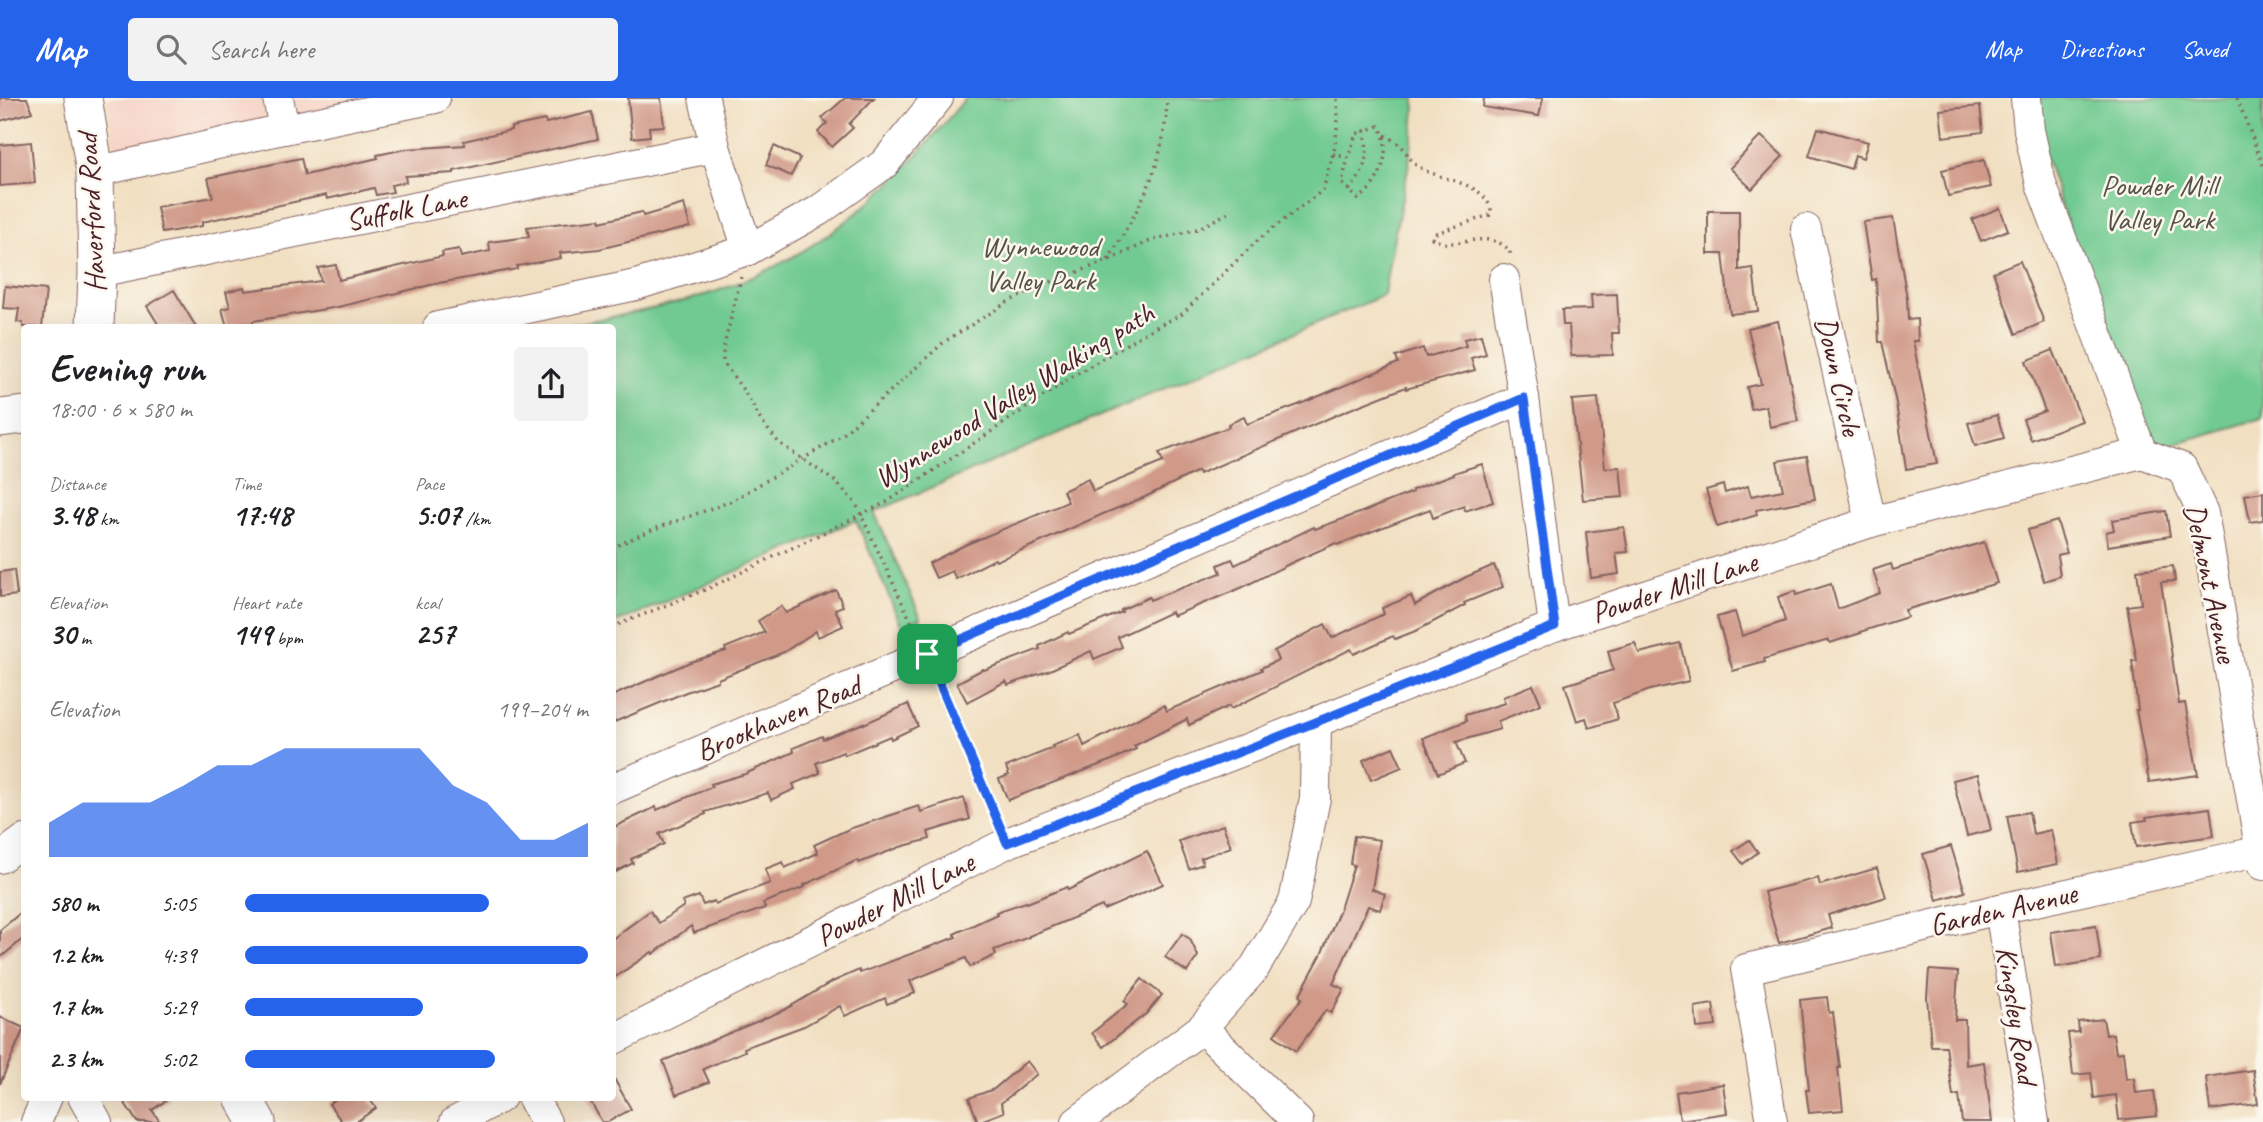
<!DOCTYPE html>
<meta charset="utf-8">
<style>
body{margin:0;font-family:Caveat,sans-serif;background:#f2f2f2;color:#202124;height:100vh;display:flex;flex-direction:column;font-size:26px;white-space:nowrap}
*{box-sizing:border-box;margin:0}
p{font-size:23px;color:#757577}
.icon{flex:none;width:38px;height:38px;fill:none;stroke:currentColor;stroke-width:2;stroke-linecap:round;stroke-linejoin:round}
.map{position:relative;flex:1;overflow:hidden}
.drawer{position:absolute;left:21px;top:226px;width:595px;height:777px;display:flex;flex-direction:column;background:#fff;border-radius:7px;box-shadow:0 7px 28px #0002}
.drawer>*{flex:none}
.pin{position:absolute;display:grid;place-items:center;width:60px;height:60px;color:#fff;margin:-30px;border-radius:14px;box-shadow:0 4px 10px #0006}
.round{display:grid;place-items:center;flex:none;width:74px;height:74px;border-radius:7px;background:#f2f2f2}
.headline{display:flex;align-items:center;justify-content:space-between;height:119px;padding:0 28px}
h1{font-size:38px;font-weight:700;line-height:52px}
.figures{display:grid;grid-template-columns:repeat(3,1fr);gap:10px;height:119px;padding:7px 28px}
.figures div{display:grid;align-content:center}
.figures b{font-size:30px;font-weight:700}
.figures small{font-size:19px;font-weight:400}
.figures p{font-size:19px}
.chart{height:196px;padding:14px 28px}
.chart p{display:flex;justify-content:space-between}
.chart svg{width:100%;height:126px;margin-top:7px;fill:#2563eb;opacity:.7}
ul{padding:0 28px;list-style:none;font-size:23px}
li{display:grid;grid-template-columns:112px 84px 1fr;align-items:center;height:52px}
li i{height:18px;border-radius:9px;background:#2563eb}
header{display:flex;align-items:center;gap:42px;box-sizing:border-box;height:98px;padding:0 35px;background:#2563eb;color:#fff}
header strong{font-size:33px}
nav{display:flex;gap:38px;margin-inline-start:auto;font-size:24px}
.search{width:490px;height:63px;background:#f2f2f2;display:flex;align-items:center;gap:18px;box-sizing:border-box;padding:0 24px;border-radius:7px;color:#757577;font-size:26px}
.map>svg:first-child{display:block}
.built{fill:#f6d1c5}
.green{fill:#71ca91;stroke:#5e745e;stroke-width:2}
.building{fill:#d09988}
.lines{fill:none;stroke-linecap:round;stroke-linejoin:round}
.minor-casing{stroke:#846260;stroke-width:32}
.major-casing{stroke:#846260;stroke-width:39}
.path{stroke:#846260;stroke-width:3.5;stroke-dasharray:2 5;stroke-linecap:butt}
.minor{stroke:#fff;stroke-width:30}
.major{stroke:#fff;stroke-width:37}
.route-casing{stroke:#fff;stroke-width:14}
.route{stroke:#2563eb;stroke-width:9}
.labels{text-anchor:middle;stroke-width:5;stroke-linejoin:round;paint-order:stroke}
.park-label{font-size:30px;fill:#56524a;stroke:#fbf7ec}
.street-label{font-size:30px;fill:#4a1f2b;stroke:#fbf7ec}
</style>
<header>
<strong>Map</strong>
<div class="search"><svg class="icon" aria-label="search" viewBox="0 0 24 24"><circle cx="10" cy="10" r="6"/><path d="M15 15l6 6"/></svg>Search here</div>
<nav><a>Map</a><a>Directions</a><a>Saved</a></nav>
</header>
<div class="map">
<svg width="2263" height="1024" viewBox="0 0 2263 1024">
<rect width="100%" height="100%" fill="#fbf7ec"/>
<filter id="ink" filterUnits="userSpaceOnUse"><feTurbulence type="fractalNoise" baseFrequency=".0143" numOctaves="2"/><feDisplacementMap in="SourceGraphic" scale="14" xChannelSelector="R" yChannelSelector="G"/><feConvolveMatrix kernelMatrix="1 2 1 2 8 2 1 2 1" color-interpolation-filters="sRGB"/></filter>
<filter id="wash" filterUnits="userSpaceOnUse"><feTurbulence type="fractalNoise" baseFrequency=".00686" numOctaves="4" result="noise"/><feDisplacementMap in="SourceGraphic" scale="28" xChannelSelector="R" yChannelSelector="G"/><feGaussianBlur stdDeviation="1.57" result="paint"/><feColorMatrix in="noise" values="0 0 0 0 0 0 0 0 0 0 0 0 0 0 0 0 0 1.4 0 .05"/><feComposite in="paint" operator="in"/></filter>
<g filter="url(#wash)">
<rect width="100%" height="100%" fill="#f1dfc1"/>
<!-- built -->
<path class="built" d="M 108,0 L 391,0 L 213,38 L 116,52 Z"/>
<!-- green -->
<g class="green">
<path d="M 966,0 L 1415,0 C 1415,66 1392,131 1384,197 L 874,414 L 921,520 L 902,529 L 856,422 L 613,526 L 612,229 L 559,229 C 605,220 651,213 695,200 C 761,181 821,147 872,102 C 906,72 936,35 966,0 Z"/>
<path d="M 2026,0 L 2263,0 L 2263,320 L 2142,355 Z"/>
</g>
<g id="blocks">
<!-- building -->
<g class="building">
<path d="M 0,0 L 27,0 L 32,14 L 0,23 Z"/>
<path d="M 628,0 L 661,0 L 664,28 L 649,29 L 650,38 L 632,40 Z"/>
<path d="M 845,0 L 874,0 L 849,26 L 853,30 L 832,49 L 818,34 L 827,25 L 822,20 Z"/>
<path d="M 1484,0 L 1543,0 L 1539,18 L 1483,9 Z"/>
<path d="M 1980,8 L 1983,34 L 1943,39 L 1940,12 Z"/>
<path d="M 592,14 L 598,41 L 454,73 L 454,75 L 405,78 L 406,84 L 391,87 L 393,94 L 376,97 L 374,90 L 327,101 L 326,97 L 202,124 L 202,128 L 162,135 L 157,109 L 213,99 L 208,80 L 301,60 L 305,77 L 378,60 L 377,57 L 406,51 L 465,47 L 464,43 L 511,32 L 511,29 L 545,22 L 546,25 Z"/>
<path d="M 1818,30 L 1868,44 L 1863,60 L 1855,57 L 1851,71 L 1809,58 Z"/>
<path d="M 1761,38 L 1783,58 L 1752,91 L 1730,70 Z"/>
<path d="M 31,44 L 35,85 L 0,88 L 0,47 Z"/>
<path d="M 774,48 L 800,60 L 791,78 L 766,67 Z"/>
<path d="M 1984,62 L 1991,89 L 1948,98 L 1942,72 Z"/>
<path d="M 684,106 L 690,129 L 599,151 L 560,155 L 561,160 L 517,168 L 517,171 L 439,185 L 338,209 L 253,223 L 253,225 L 235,229 L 227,229 L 222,211 L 230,209 L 226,194 L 244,189 L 245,193 L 321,183 L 318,170 L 336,167 L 339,182 L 443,158 L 442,154 L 459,151 L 461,159 L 490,153 L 489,144 L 529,139 L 527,129 L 600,121 L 600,124 L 642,114 L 643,118 Z"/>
<path d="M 2000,110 L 2008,132 L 1981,143 L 1972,121 Z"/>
<path d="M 1708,113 L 1739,113 L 1739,172 L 1753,170 L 1758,213 L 1730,216 L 1723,156 L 1708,156 Z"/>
<path d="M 1893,120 L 1907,200 L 1908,222 L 1917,221 L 1918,243 L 1913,243 L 1937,366 L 1906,371 L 1896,305 L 1882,244 L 1879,244 L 1876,181 L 1872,182 L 1863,124 Z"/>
<path d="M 2020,163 L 2044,224 L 2016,236 L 1993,174 Z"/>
<path d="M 5,188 L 46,192 L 42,229 L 23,229 L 23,225 L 17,224 L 19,211 L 3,210 Z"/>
<path d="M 174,192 L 196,229 L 160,229 L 147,208 Z"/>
<path d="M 1617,196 L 1619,235 L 1612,235 L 1613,257 L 1571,258 L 1569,227 L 1563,227 L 1562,212 L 1592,211 L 1591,197 Z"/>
<path d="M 1778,223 L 1798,323 L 1770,329 L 1766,308 L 1751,311 L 1747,289 L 1761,286 L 1748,230 Z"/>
<path d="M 1481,237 L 1486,256 L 1471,260 L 1475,272 L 1406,291 L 1406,289 L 1348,312 L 1199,376 L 1198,373 L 1145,399 L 1103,416 L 1036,446 L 996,463 L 995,461 L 956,481 L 952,473 L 936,480 L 929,465 L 965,447 L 1068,404 L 1063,393 L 1088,381 L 1093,393 L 1163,364 L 1159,355 L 1229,329 L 1228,326 L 1244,319 L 1247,326 L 1298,307 L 1398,265 L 1396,259 L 1423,250 L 1426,259 L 1466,248 L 1464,241 Z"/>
<path d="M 2053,252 L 2082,323 L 2031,342 L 2023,321 L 2045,313 L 2026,263 Z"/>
<path d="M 1598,300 L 1605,370 L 1620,369 L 1623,399 L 1583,402 L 1572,302 Z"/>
<path d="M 1997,317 L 2004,340 L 1975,348 L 1968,325 Z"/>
<path d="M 1807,358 L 1815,401 L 1756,412 L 1757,417 L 1717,429 L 1706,392 L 1723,387 L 1725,395 L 1748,388 L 1751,398 L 1783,392 L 1777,363 Z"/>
<path d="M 1482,366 L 1493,404 L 1465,413 L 1464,408 L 1433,420 L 1430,411 L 1337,447 L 1336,445 L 1291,465 L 1243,489 L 1173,518 L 1171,514 L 1118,539 L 1122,549 L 1094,561 L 1091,553 L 1050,572 L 1008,587 L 1006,583 L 967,604 L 957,585 L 983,571 L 984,572 L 1040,551 L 1039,548 L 1068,534 L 1069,536 L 1122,514 L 1121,512 L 1149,499 L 1150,502 L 1221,475 L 1218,467 L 1232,461 L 1235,467 L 1314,429 L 1315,431 L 1357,416 L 1413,394 L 1412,392 L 1454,376 L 1454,375 Z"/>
<path d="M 2263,394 L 2263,422 L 2250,424 L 2245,397 Z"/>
<path d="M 2166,413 L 2170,438 L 2108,448 L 2106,434 L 2114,432 L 2112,422 Z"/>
<path d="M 2057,423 L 2067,455 L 2057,457 L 2060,478 L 2044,483 L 2028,432 Z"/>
<path d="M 1624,429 L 1628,454 L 1616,455 L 1619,476 L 1591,480 L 1586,434 Z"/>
<path d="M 1984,444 L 1997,485 L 1905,512 L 1907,519 L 1860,534 L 1861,535 L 1830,545 L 1829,542 L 1764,561 L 1765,564 L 1733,573 L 1717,519 L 1735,514 L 1742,538 L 1785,523 L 1778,499 L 1795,493 L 1796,497 L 1831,486 L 1838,511 L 1880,495 L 1873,472 L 1891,466 L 1893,472 Z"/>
<path d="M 1494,467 L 1503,489 L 1464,505 L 1465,507 L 1418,532 L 1395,541 L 1393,538 L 1354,556 L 1351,551 L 1231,611 L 1229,608 L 1189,627 L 1187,621 L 1134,648 L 1136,651 L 1112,662 L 1008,702 L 999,681 L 1009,677 L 1006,669 L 1053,650 L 1052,648 L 1080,637 L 1084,648 L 1164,607 L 1167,613 L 1262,572 L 1261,570 L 1278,562 L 1274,553 L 1325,526 L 1332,540 L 1384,516 L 1382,510 L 1411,498 L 1415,507 L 1466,479 Z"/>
<path d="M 2173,468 L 2175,483 L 2161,484 L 2179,606 L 2185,605 L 2198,677 L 2149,684 L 2136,612 L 2138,612 L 2132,563 L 2137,563 L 2127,508 L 2141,506 L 2137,472 Z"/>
<path d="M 14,472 L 17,497 L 0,499 L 0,474 Z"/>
<path d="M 836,492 L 843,508 L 835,511 L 843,528 L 818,539 L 816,533 L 784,554 L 718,581 L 718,583 L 686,594 L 612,625 L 612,598 L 690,564 L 726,553 L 725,550 L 765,534 L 758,523 L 781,508 L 786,515 Z"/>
<path d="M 1635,545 L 1639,555 L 1680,545 L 1689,583 L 1650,592 L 1613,605 L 1618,621 L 1589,630 L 1586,620 L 1577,623 L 1565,587 L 1613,572 L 1608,553 Z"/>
<path d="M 1533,587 L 1541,606 L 1498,623 L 1500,631 L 1456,644 L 1465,665 L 1438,676 L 1423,640 L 1466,623 L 1465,617 L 1505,605 L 1503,599 Z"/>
<path d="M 908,606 L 918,628 L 891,641 L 890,638 L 845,657 L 843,654 L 816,665 L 820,675 L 793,686 L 795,691 L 771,702 L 768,695 L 705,714 L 706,716 L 659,736 L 664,746 L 631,761 L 633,765 L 612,776 L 612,730 L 656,709 L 657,712 L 712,689 L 711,686 L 745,676 L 794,654 L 793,650 L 822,638 L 823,641 L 864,625 L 864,626 Z"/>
<path d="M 1393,649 L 1402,669 L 1371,682 L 1363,662 Z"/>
<path d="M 1978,676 L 1991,732 L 1967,738 L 1953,682 Z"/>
<path d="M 964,700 L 970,721 L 928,734 L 930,741 L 900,749 L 859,765 L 858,762 L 804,787 L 805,789 L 763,805 L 765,810 L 694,835 L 691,828 L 653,856 L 652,854 L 612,881 L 612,841 L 650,813 L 659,825 L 684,808 L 682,804 L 699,798 L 703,807 L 714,803 L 715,806 L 770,785 L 765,771 L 783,764 L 785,770 L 818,755 L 814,747 L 849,731 L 919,708 L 921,714 Z"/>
<path d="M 2210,710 L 2214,738 L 2136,749 L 2132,724 L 2147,722 L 2146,719 Z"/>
<path d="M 2029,714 L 2033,736 L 2051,732 L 2058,766 L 2018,774 L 2007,718 Z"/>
<path d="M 1223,727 L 1231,749 L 1201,760 L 1203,766 L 1189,771 L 1179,743 Z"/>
<path d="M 1354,738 L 1380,742 L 1372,791 L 1385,796 L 1380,812 L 1368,808 L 1333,886 L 1344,891 L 1331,915 L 1326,912 L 1296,953 L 1274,937 L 1302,900 L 1299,898 L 1321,857 L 1340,811 L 1354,767 L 1350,766 Z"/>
<path d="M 1749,742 L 1758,754 L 1743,766 L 1733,753 Z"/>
<path d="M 1951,748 L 1965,794 L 1937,802 L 1923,756 Z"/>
<path d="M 1147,753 L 1163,786 L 1104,812 L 1102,808 L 1029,838 L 1029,839 L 994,852 L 996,857 L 970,869 L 966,860 L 910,883 L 915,895 L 887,906 L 885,900 L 845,918 L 840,908 L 804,928 L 744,950 L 745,953 L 703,971 L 709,984 L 676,997 L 663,963 L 784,912 L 830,885 L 859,872 L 860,875 L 956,839 L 954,836 L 997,816 L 996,814 L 1026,804 L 1027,805 L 1067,789 L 1068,792 Z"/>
<path d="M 1877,770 L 1886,799 L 1828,817 L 1832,830 L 1779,845 L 1764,794 L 1818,780 L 1820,787 Z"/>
<path d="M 24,812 L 24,840 L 0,860 L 0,832 Z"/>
<path d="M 2096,827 L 2101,862 L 2056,869 L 2051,834 Z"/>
<path d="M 1182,836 L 1190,841 L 1198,858 L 1187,874 L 1165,859 Z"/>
<path d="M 1929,872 L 1958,874 L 1955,922 L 1965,922 L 1966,967 L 1984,964 L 1992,1024 L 1962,1024 L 1959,997 L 1953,998 L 1946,948 L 1931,948 L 1927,899 Z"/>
<path d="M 1142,881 L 1162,897 L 1147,915 L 1103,949 L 1092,935 L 1128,906 L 1124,903 Z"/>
<path d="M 1827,899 L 1829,915 L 1833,914 L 1840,970 L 1838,970 L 1843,1012 L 1809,1015 L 1806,992 L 1809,992 L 1800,902 Z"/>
<path d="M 1713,906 L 1716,928 L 1697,930 L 1695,909 Z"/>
<path d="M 0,919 L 24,930 L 0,986 Z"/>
<path d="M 2103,921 L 2106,937 L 2113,936 L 2116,955 L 2123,954 L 2126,981 L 2134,980 L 2136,995 L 2154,993 L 2157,1018 L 2119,1022 L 2116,997 L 2094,1000 L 2091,975 L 2073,977 L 2068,935 L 2079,934 L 2078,924 Z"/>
<path d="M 1027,963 L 1037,976 L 1001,1005 L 1004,1014 L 978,1024 L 969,1000 L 994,991 Z"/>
<path d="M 2253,972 L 2258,1006 L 2210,1012 L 2206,979 Z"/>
<path d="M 612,977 L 631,1011 L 608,1024 L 602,1024 L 588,999 L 612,999 Z"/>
<path d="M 1723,986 L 1727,1015 L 1680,1022 L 1676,994 Z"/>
<path d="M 121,999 L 171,999 L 152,1012 L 160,1024 L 137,1024 Z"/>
<path d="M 339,999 L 368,999 L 376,1010 L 356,1024 L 342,1024 L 329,1006 Z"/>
</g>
</g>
</g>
<g filter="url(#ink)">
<use href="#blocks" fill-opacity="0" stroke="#846260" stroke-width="2"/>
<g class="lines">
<defs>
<g id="minor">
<path d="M 278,0 L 284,31"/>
<path d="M 704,0 L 715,49 L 748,152"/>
<path d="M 2026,0 L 2029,32 L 2041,86 L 2142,355"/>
<path d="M 95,74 L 270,34 L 435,0"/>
<path d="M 1806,131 L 1871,424"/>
<path d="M 97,174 L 715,49"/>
<path d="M 1504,181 L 1524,300 L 1554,528"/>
<path d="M 438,229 L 636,187 L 748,152 L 818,113 L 884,66 L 938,0"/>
<path d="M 2142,355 L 2182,370 L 2203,415 L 2263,767"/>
<path d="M 612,691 L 1524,300"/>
<path d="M 0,760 L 24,742"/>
<path d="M 2000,811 L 2034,1024"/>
<path d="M 1202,930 L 1298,1024"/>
<path d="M 612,942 L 1007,745 L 1316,624 L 1554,528 L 1871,424 L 2142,355"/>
<path d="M 83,999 L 97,1024"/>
<path d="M 532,999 L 546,1024"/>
<path d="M 36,1024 L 47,999"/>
<path d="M 455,1024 L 501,999"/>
<path d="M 1077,1024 L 1202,930 L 1253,872 L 1294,804 L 1315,700 L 1316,624"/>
<path d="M 1772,1024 L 1746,871 L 2000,811 L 2261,753"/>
</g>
<g id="major">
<path d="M 83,0 L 95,74 L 97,174 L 95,229"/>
<path d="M 0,320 L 24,317"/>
<path d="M 243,999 L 257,1024"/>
</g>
</defs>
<!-- minor casing -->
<use href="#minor" class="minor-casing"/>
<!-- major casing -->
<use href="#major" class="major-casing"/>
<!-- path -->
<g class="path">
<path d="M 2237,0 L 2263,67"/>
<path d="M 1385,37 C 1391,41 1398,44 1403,50 C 1407,55 1411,63 1416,67 C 1441,85 1485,81 1492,115 L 1490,117 L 1436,135 L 1432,140 C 1456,156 1486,127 1510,153 L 1510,159"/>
<path d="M 1333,56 L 1348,60 L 1342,85 L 1358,101 C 1380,87 1394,52 1379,28 L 1356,36 L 1348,60"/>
<path d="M 1349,92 C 1366,74 1370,56 1364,33"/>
<path d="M 1108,162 C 1142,106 1165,67 1167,0"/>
<path d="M 741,179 L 723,252 L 723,264 L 748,299 L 761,323 L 779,345 L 836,384 L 856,406 L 916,534"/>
<path d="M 612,450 L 649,433 L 732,403 L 841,338 L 944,244 L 1008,204 L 1043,187 L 1107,163 L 1148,144 L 1197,131 L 1230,114"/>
<path d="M 612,529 L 707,491 L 887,404 L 1072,279 L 1148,233 L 1182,216 L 1259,141 L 1323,92 L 1335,48 L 1338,21 L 1337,0"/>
<path d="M 936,579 L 998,724"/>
</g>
<!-- minor -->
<use href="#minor" class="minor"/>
<!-- major -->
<use href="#major" class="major"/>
</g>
</g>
<g class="lines" filter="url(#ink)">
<defs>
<path id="route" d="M 1524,300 L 1555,528 L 1316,624 L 1007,745 L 927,556 Z"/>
</defs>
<!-- route casing -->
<use href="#route" class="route-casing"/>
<!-- route -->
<use href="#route" class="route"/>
</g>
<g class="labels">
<!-- park labels -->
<g class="park-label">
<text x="2159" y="97">Powder Mill<tspan x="2159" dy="34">Valley Park</tspan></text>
<text x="1040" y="158">Wynnewood<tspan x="1040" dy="34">Valley Park</tspan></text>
</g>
<!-- street labels -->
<g class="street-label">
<text transform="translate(406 111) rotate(-11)" y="10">Suffolk Lane</text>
<text transform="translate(91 115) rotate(-93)" y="10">Haverford Road</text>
<text transform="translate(1839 278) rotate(77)" y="10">Down Circle</text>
<text transform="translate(1014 297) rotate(-32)" y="10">Wynnewood Valley Walking path</text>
<text transform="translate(2211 485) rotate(78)" y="10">Delmont Avenue</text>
<text transform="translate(1674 489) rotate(-18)" y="10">Powder Mill Lane</text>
<text transform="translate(778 620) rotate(-23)" y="10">Brookhaven Road</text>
<text transform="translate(895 801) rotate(-27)" y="10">Powder Mill Lane</text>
<text transform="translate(2003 811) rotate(-13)" y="10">Garden Avenue</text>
<text transform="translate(2017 917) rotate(81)" y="10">Kingsley Road</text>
</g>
</g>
</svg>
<div class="pin" style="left:927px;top:556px;background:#1e9e55"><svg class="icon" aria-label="arrive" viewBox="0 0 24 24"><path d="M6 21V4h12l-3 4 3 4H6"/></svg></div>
<section class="drawer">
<div class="headline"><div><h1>Evening run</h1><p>18:00 · 6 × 580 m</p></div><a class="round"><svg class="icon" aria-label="share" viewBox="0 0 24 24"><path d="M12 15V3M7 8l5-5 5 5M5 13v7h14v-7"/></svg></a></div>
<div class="figures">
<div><p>Distance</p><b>3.48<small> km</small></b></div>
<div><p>Time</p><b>17:48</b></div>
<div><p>Pace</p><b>5:07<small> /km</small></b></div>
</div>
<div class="figures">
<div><p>Elevation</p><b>30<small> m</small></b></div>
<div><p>Heart rate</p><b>149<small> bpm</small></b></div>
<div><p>kcal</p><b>257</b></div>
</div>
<div class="chart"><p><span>Elevation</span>199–204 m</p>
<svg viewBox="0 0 160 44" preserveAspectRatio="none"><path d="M0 44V32L10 25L20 25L30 25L40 19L50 12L60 12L70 6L80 6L90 6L100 6L110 6L120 19L130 25L140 38L150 38L160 32V44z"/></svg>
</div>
<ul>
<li><b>580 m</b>5:05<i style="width:71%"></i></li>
<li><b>1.2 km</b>4:39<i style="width:100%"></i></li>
<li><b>1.7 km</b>5:29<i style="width:52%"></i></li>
<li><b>2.3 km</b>5:02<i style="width:73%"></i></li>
</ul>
</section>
</div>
